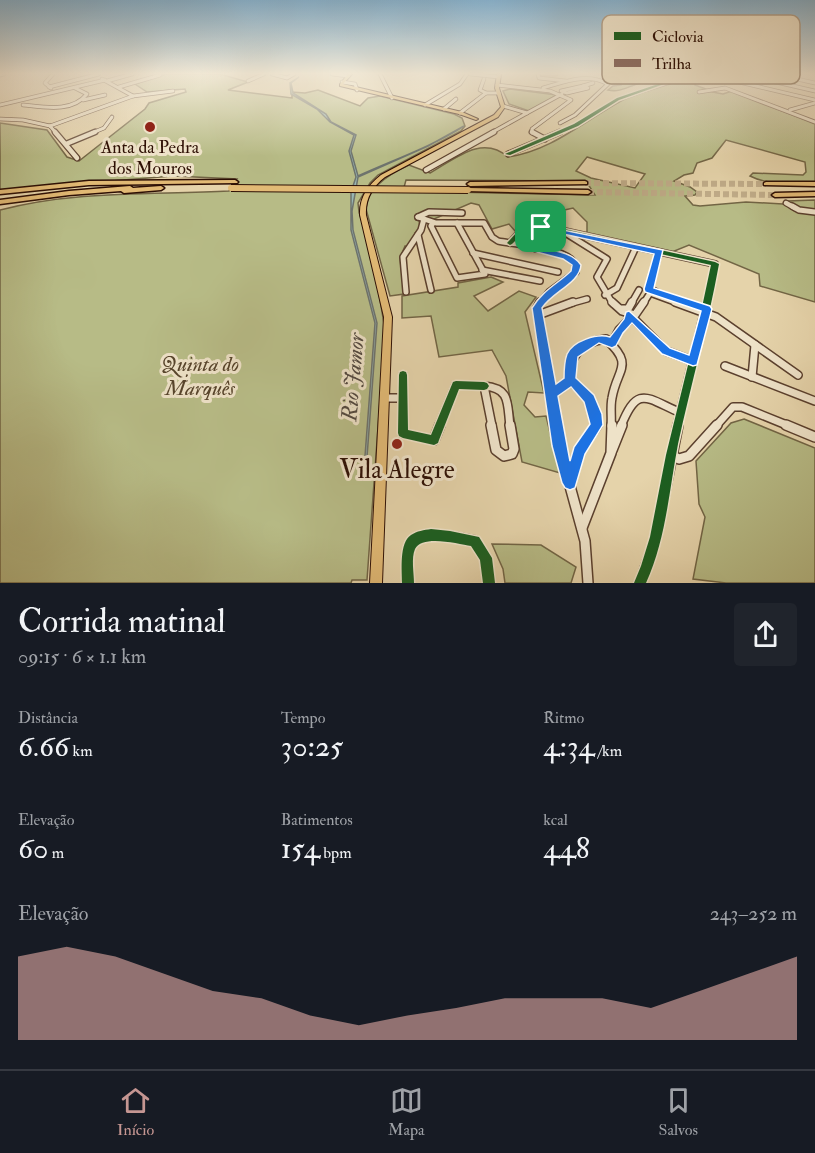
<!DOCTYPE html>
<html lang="pt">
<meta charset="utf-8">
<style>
body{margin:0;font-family:"IM FELL Double Pica",serif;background:#20242c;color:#f1f3f6;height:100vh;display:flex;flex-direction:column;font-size:22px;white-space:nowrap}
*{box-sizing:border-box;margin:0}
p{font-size:20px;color:#9ea1a6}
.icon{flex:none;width:33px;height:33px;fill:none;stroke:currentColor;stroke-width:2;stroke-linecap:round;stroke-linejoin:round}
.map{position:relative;height:583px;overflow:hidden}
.details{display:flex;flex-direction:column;background:#171b24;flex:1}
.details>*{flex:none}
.pin{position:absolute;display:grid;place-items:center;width:51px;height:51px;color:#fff;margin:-26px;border-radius:12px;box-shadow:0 3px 9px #0006}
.round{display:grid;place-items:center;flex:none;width:63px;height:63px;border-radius:6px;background:#20242c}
.head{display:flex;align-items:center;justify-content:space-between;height:102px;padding:0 18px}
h1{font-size:33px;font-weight:600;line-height:45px}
.figures{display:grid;grid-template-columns:repeat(3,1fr);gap:9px;height:102px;padding:6px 18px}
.figures div{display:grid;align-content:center}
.figures b{font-size:30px;font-weight:600}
.figures small{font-size:16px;font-weight:400}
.figures p{font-size:16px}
.chart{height:168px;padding:12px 18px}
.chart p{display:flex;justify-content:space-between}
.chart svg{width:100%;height:108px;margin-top:6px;fill:#c59692;opacity:.7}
.menu{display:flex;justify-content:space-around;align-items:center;height:84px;border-top:2px solid #363941;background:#171b24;font-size:16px;color:#9ea1a6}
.menu a{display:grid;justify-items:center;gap:3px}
.menu .active{color:#c59692}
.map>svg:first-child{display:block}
.green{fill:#b7bb86;stroke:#726545;stroke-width:1.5;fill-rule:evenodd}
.water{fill:#99b6b3;stroke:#6e736d;stroke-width:1.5}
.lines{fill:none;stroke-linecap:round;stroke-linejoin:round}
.minor-tunnel-far1{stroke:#c0ac89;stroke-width:7;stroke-dasharray:7 4;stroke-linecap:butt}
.minor-tunnel{stroke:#c0ac89;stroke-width:9;stroke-dasharray:9 4.5;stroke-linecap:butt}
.highway-tunnel{stroke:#c0ac89;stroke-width:6;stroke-dasharray:6 3;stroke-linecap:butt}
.minor-far4-casing{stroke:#5b402e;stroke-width:4.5}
.minor-far3-casing{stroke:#5b402e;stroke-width:7}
.minor-far2-casing{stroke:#5b402e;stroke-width:8}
.minor-far1-casing{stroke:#5b402e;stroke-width:10}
.minor-casing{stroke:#5b402e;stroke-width:12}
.major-casing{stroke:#2d0f04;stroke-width:2}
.highway-casing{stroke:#2d0f04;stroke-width:3}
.minor-far4{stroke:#eee2c8;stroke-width:3}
.minor-far3{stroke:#eee2c8;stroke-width:4.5}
.minor-far2{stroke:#eee2c8;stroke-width:5}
.minor-far1{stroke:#eee2c8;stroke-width:7}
.minor{stroke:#eee2c8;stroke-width:9}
.major{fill:#e2ba75;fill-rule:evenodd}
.highway{fill:#e2ba75;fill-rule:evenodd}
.highway-bridge-casing{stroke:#2d0f04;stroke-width:8;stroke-linecap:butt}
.highway-bridge{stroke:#e2ba75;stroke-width:6}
.quiet-far1{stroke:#8d6e63;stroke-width:7;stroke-dasharray:14 7;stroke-linecap:butt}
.quiet{stroke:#8d6e63;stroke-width:9;stroke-dasharray:18 9;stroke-linecap:butt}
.cycleway-casing{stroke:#eee2c8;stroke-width:3}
.cycleway{fill:#1b5e20;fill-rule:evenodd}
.route{fill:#1a73e8;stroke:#fff;stroke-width:1.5;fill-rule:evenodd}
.poi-dot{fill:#8f2418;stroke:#eee2c8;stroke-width:2}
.labels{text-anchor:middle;stroke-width:6;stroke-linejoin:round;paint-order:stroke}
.far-poi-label{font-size:18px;fill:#2d0f04;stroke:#eee2c8}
.park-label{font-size:21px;font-style:italic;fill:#56432b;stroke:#eee2c8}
.water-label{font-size:22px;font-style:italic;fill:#534941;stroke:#eee2c8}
.near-poi-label{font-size:26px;fill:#2d0f04;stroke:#eee2c8}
.key{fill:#eee2c8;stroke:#b4a38d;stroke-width:1.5}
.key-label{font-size:16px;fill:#2d0f04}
</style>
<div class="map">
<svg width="815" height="583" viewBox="0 0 815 583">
<rect width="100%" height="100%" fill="#e5d3aa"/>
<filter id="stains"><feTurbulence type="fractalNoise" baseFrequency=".00333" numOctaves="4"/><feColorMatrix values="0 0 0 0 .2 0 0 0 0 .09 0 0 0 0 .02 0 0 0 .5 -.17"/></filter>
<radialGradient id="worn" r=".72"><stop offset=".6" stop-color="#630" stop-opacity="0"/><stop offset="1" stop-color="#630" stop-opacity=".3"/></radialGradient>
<!-- green -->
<g class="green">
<path d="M 166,74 L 220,74 L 248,82 L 228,90 L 292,98 L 292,92 L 305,93 L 318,90 L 360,106 L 368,98 L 380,96 L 454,114 L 462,118 L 465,126 L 461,131 L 378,175 L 370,183 L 358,203 L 359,212 L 373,258 L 385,330 L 367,580 L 352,580 L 351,583 L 0,583 L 0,210 C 75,190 152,195 229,191 L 237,179 L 173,176 L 0,190 L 0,123 L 47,130 L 67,157 L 79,161 L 145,109 L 149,103 L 186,92 L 185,89 L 147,92 L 135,84 Z"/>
<path d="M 615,74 L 629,74 L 662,83 C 654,85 650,82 642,83 C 629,85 622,93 608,90 L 613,86 L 621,85 Z"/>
<path d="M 670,74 L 699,74 L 695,85 L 706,89 L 702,90 L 723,94 L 732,91 L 815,124 L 815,182 C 794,182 769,186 750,176 L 753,173 L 803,175 L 806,172 L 805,162 L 726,140 L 712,158 L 697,163 L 693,173 L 684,175 L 674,181 L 690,187 L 697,192 L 695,195 L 685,196 L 693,205 L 700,206 L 746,202 L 783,204 L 787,201 L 815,200 L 815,302 L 760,286 L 759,274 L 689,245 L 672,252 L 587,234 L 587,222 L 573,208 L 556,212 L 551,216 L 552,224 L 515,231 L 509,224 L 492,229 L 479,205 L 471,203 L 434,219 L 419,219 L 420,229 L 409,246 L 405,246 L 400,258 L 404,294 L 390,296 L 366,209 C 367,187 391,173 409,165 L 430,173 C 455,159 482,134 508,157 C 551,151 584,121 621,101 C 636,94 654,89 670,84 L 662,81 ZM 587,157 L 645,174 L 635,188 L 591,178 L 576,171 ZM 406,180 L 586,181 L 595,195 L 403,191 Z"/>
<path d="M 510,89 L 557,95 L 529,111 L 509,104 L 503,91 Z"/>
<path d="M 491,277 L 503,282 L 474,296 L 488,311 L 519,291 L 536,297 L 525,312 L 544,393 L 528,392 L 524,405 L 535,417 L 546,416 L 560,473 L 522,462 L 506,376 L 492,350 L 439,357 L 431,316 L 402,318 L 402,296 L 458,287 L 458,283 Z"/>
<path d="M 744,419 L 815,448 L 815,583 L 726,583 L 693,579 L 705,517 L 699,504 L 696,461 L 731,423 Z"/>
<path d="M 492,544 L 541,545 L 576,567 L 571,583 L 505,583 L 503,569 Z"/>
</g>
<!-- water -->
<path class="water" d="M 299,77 L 291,83 L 293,93 L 326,114 L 331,122 L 356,135 L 351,151 L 358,176 C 393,160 431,147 464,126 L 428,146 L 358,177 L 352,211 L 353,230 L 377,323 L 367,457 L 365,460 L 363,459 L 365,456 L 375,323 L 351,230 L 351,192 L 356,177 L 349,151 L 354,135 L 330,122 L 317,109 L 291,94 L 290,83 Z"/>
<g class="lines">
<!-- minor-tunnel-far1 -->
<path class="minor-tunnel-far1" d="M 456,385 L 484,386"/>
<!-- minor-tunnel -->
<path class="minor-tunnel" d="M 403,433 L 434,440"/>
<!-- highway-tunnel -->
<g class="highway-tunnel">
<path d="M 585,183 L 766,184"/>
<path d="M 588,192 L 775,195"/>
</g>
<defs>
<g id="minor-far4">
<path d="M 272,74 L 287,78 L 294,74"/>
<path d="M 332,74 L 348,76"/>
<path d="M 380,74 L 392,98"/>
<path d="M 470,74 L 499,77"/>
<path d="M 538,74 L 539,78 L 566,81"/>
<path d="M 542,74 L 556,74"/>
<path d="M 741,74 L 815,91"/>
<path d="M 775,74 L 815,83"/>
<path d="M 0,75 L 4,74"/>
<path d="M 722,78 L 815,100"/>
<path d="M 102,79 L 133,96"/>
<path d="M 484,79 L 480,90 L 486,93"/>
<path d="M 107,81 L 132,74"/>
<path d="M 248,81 L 264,74"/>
<path d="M 342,82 L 355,84 L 357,90"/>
<path d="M 497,85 L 550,91 L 571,100 L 532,129 L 532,133"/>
<path d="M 583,86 L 588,88 L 567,93 L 561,91 Z"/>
<path d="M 583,86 L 593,83"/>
<path d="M 49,87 L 99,74"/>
<path d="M 119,87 L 160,75"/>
<path d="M 51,88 L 45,83 L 53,74"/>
<path d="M 543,88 C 564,82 587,72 608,84 L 575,115 L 560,123"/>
<path d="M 699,92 L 725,88 L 815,122"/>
<path d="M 83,100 L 105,95"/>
<path d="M 0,105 L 105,80"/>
<path d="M 23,105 C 44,107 72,113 87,94 L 75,88"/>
<path d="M 425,105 L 460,84 L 467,74"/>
<path d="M 444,109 L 456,99"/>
<path d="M 790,110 L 815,103"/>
<path d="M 460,113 L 486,93 L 499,93"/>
<path d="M 527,113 L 562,94"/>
<path d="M 0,119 L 23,120 L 50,126"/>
<path d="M 50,126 L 133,96 L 173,91"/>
<path d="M 50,126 L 56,133"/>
<path d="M 92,133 L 104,128 L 112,117"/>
<path d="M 491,133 L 527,113 L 503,106"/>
<path d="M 557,133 L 576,125 L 618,99 L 665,83"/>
</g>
<g id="minor-far3">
<path d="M 55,132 L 77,158"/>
<path d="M 532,132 L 545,139"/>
<path d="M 66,144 L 95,132"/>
<path d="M 508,154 L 560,132"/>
<path d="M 426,170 L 494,132"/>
<path d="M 786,203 L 795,208"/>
</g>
<g id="minor-far2">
<path d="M 792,206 L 799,210 L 815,212"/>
<path d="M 418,217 L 436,223 L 484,223 L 492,237 L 498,241 C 518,245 556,247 571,259 C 576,263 576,267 576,272 L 549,292 L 539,304"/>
<path d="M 418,217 L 429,212 L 462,213"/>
<path d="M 433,223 L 431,226 L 457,278 L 485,274 L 457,223"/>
<path d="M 567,234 L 607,259 L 597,277 L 613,304"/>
<path d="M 418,235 L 431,290"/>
<path d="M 510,243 L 521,231 L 546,227 L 715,264 L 707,304"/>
<path d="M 536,249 L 541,227"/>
<path d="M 473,253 L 558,272"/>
<path d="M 482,270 L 540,281"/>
<path d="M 655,291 L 649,289 L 659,252"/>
<path d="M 406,292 L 403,257 L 421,230 L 424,219"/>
<path d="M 605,295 L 617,288 L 636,247"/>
<path d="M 569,304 L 587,299"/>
<path d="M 631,304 L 639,290"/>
<path d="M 643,304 L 650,293 L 680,304"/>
</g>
<g id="minor-far1">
<path d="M 540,302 L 537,308 L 556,426"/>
<path d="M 612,302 L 622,311 L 635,315 L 644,302"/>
<path d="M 675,302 L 716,317 L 798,375"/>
<path d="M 622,309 L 628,309 L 632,302"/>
<path d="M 538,315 L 573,302"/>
<path d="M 612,343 L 619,330 L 629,320 L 629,314 L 666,351 L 693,361"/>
<path d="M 725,366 L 815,401"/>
<path d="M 403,375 L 403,426"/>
<path d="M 752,377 L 755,345"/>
<path d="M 570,381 C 585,392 598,407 596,426"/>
<path d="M 552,394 L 570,381 C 569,356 580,342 606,339 C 635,366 617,368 612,398 C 610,407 612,417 611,426"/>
<path d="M 385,398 L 403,398"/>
<path d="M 439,426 L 456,385"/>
<path d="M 492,426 L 484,386 C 511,388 507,404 510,426"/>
<path d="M 621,426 C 638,384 646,398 681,413"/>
<path d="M 677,426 L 707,302"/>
<path d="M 716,426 L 733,407 L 742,407 L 789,426"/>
</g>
<g id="minor">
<path d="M 403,425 L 403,433"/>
<path d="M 491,425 L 496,450 L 504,456 L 512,454 L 514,449 L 510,425"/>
<path d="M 556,425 L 559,446 L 585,541 L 588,583"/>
<path d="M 786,425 L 815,437"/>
<path d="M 434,440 L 440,425"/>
<path d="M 612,450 L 622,425"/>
<path d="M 671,455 L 679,459 L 689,456 L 717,425"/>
<path d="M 570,483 L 579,452 L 597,425"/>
<path d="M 582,528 L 611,453 L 612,425"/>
<path d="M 408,583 C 408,571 405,555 411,545 C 420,528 460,538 475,541 L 486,558 L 489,583"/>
<path d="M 640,583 L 656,537 L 678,425"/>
</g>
<g id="major">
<path d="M 348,74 L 352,74 L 343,84 L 462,112 L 478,119 L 476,120 L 459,114 L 340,86 L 340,84 Z"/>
<path d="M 497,74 L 501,74 L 499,88 L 505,107 L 498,117 L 385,177 C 372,187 365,199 366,215 L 392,317 L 382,583 L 370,583 L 384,317 L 360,215 C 359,198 368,185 381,175 L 494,115 L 501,107 L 495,88 Z"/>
</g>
<g id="highway">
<path d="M 235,180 L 238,182 L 237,183 L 89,185 L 0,194 L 0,190 L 89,181 Z"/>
<path d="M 585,181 L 587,182 L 587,184 L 470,186 L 467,184 L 470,182 Z"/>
<path d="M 766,182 L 815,182 L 815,186 L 764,185 L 764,183 Z"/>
<path d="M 130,186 L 133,188 L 161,186 L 164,188 L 161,190 L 124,193 L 121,191 L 69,195 L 0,204 L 0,200 L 69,191 Z"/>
<path d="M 468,188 L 588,190 L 591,192 L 588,194 L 466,191 L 465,190 Z"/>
<path d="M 815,192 L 815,196 L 775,197 L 772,195 L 775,193 Z"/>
</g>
</defs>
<!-- minor-far4 casing -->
<use href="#minor-far4" class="minor-far4-casing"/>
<!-- minor-far3 casing -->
<use href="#minor-far3" class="minor-far3-casing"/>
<!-- minor-far2 casing -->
<use href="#minor-far2" class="minor-far2-casing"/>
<!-- minor-far1 casing -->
<use href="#minor-far1" class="minor-far1-casing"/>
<!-- minor casing -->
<use href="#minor" class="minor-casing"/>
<!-- major casing -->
<use href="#major" class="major-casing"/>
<!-- highway casing -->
<use href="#highway" class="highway-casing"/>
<!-- minor-far4 -->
<use href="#minor-far4" class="minor-far4"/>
<!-- minor-far3 -->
<use href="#minor-far3" class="minor-far3"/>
<!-- minor-far2 -->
<use href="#minor-far2" class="minor-far2"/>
<!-- minor-far1 -->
<use href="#minor-far1" class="minor-far1"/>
<!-- minor -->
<use href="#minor" class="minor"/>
<!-- major -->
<use href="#major" class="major"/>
<!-- highway -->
<use href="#highway" class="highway"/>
<defs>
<path id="highway-bridge" d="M 231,188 L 468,190"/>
</defs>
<!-- highway-bridge casing -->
<use href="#highway-bridge" class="highway-bridge-casing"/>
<!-- highway-bridge -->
<use href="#highway-bridge" class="highway-bridge"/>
<!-- quiet-far1 -->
<path class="quiet-far1" d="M 589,399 L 594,407 L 596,426"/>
<!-- quiet -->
<path class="quiet" d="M 570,483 L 579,452 L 597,425"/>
<defs>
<g id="cycleway">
<path d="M 664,82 L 667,83 L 619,100 L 578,126 L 510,155 L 505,154 L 574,124 L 617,98 Z"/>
<path d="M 546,225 L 715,262 L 719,264 C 708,325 691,384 678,444 C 669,491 666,539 646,583 L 634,583 L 641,566 L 650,537 L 666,455 L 701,312 L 711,265 L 546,229 L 523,233 L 512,244 L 510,245 L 507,243 L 519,230 Z"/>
<path d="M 403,371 L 406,372 L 407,375 L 408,430 L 431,435 L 453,382 L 456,381 L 484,382 L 487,383 L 489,386 L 487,389 L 484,390 L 459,389 L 439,440 L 438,443 L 434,445 L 403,438 L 399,436 L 398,433 L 399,375 L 400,372 Z"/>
<path d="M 431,529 L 450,531 L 479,537 L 492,558 L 495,583 L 483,583 L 480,560 L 471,546 C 459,544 422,534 415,549 C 411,558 414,573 414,583 L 402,583 C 402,570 399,543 411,535 C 417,531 424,530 431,529 Z"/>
</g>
</defs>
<!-- cycleway casing -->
<use href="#cycleway" class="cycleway-casing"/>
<!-- cycleway -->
<use href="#cycleway" class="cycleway"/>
</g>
<!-- sky -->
<linearGradient id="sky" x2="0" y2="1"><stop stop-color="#88b5d3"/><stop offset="0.47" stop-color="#f3ebd9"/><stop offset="1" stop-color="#f3ebd9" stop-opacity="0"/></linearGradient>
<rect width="815" height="156" fill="url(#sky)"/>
<!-- route -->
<path class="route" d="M 538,225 L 663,250 L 654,288 L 710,306 L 712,309 L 697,365 L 693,366 L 662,354 L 632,323 L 623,333 L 616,346 L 612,348 L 599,343 L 578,357 L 576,378 L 594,395 L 602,414 L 603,425 L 585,454 L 575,488 L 570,490 L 565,488 L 562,483 L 552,446 L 532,308 C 543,290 556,285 571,271 L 572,265 L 563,259 L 533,251 ZM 545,230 L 654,254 L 644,289 L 645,292 L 701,311 L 689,355 L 670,348 L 629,311 L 626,312 L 624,319 L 610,337 C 597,333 573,341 567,354 C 564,362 564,370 564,378 L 556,384 L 542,308 C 552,292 580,283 581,265 C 572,252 555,251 540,248 ZM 571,387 L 584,402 L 590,424 L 574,447 L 570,461 L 558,396 Z"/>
<!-- markers -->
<g class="poi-dot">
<circle cx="150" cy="127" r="6"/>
<circle cx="397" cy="444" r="6"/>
</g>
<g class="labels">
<!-- far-poi labels -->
<g class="far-poi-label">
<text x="150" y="153">Anta da Pedra<tspan x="150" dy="21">dos Mouros</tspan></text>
</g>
<!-- park labels -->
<g class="park-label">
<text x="200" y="371">Quinta do<tspan x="200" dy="24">Marquês</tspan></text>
</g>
<!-- water labels -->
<g class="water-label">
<text transform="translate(352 377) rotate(-85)" y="8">Rio Jamor</text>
</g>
<!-- near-poi labels -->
<g class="near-poi-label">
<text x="397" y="478">Vila Alegre</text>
</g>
</g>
<!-- legend -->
<rect x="602" y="15" width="198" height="69" rx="9" class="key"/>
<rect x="614" y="32" width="27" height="8" fill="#1b5e20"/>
<rect x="614" y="59" width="27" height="8" fill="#8d6e63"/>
<g class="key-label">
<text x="652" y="42">Ciclovia</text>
<text x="652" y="69">Trilha</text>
</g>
<rect width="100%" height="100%" filter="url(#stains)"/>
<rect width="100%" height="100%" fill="url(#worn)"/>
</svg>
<div class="pin" style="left:541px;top:227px;background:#1e9e55"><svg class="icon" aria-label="arrive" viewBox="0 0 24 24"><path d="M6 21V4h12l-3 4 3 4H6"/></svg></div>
</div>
<section class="details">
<div class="head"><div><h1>Corrida matinal</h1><p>09:15 · 6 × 1.1 km</p></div><a class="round"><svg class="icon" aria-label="share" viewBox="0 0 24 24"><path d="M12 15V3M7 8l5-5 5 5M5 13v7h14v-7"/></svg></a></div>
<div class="figures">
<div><p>Distância</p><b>6.66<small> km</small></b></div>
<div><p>Tempo</p><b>30:25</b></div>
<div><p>Ritmo</p><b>4:34<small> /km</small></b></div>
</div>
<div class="figures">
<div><p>Elevação</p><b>60<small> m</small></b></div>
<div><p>Batimentos</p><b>154<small> bpm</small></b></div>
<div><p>kcal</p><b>448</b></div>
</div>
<div class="chart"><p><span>Elevação</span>243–252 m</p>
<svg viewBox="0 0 160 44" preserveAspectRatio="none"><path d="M0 44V10L10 6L20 10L30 17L40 24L50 27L60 34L70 38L80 34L90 31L100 27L110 27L120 27L130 31L140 24L150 17L160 10V44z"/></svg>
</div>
</section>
<nav class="menu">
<a class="active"><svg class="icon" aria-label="home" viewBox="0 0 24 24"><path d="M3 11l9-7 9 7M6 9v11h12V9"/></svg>Início</a>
<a><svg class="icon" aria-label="map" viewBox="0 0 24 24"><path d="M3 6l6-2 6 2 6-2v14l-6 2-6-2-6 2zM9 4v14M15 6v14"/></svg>Mapa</a>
<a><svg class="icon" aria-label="saved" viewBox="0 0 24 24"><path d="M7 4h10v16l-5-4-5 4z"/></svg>Salvos</a>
</nav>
